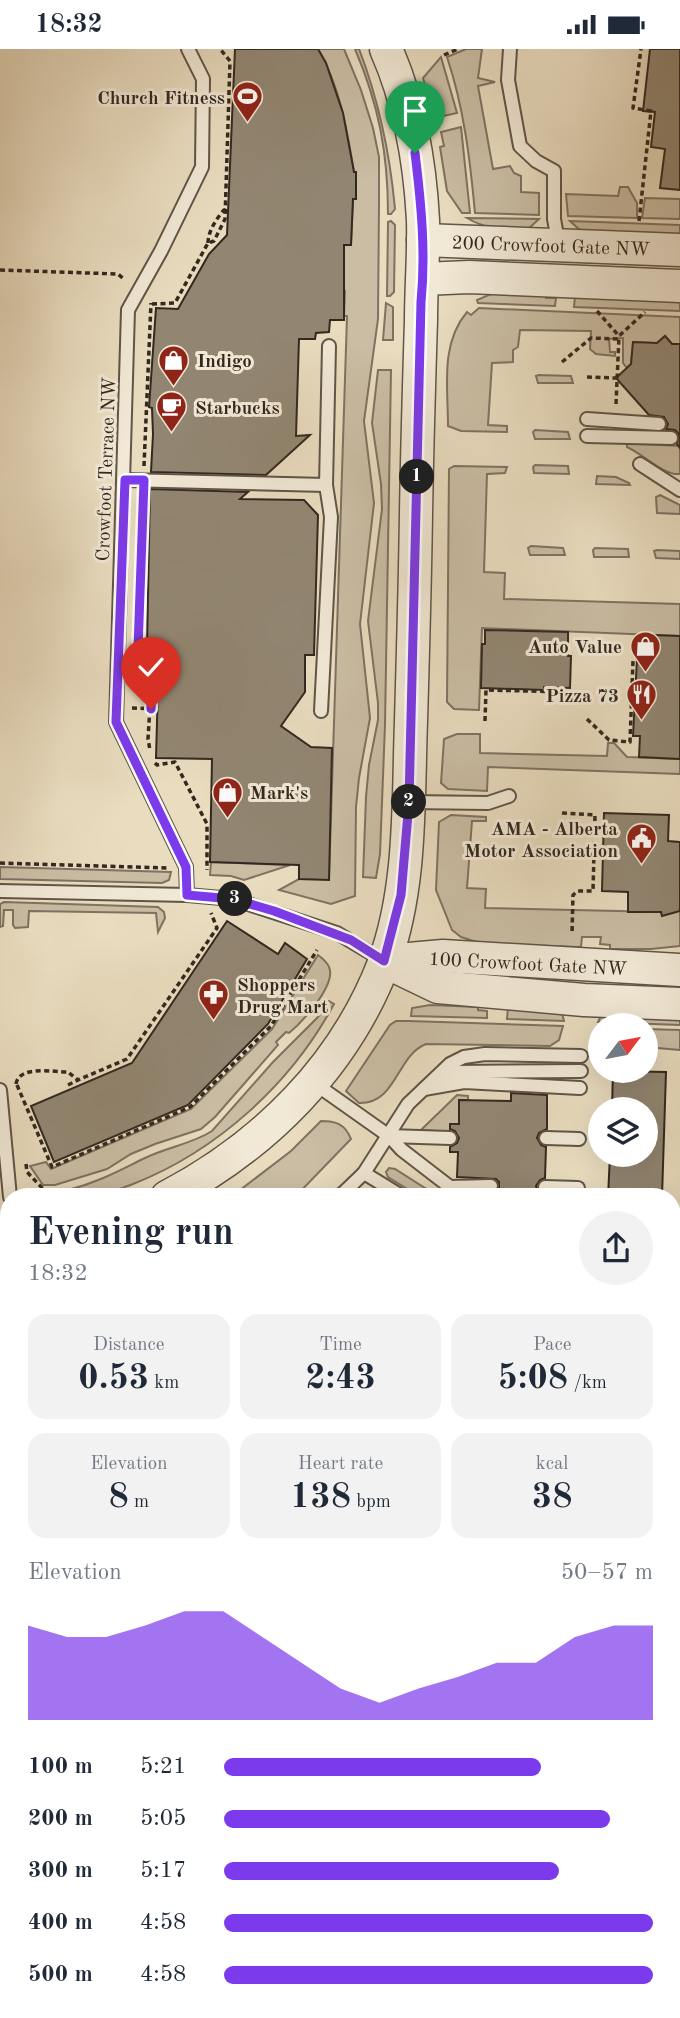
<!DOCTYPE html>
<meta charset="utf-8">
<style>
body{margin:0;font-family:"Old Standard TT",serif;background:#f2f2f3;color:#1f2937;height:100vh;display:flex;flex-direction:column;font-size:26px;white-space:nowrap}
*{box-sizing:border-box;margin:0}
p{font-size:23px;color:#747a83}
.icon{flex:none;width:38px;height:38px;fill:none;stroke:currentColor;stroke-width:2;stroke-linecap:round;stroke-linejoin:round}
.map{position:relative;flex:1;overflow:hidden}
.side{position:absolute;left:0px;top:1139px;width:681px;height:831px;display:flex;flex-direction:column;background:#fff;border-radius:28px 28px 0 0;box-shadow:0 7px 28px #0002}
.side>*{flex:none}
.needle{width:46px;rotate:58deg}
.controls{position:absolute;left:588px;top:964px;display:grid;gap:14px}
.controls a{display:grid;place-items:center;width:70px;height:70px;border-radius:50%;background:#fff;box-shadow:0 7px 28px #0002;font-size:35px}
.pin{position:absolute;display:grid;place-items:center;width:60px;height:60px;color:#fff;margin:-72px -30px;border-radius:50% 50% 50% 0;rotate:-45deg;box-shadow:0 0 7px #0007}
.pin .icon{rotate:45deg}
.km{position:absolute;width:35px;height:35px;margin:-18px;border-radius:50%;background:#222;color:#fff;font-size:19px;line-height:35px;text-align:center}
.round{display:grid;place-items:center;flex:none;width:74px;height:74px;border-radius:37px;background:#f2f2f3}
.summary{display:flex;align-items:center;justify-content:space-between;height:119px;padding:0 28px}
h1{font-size:38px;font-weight:800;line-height:52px}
.figures{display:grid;grid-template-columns:repeat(3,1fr);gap:10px;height:119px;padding:7px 28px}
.figures div{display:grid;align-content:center;border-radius:18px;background:#f2f2f3;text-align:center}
.figures b{font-size:35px;font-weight:800}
.figures small{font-size:19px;font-weight:400}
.figures p{font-size:19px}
.chart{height:196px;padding:14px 28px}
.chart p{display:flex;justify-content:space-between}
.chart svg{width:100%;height:126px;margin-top:7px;fill:#7c3aed;opacity:.7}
ul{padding:0 28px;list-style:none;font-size:23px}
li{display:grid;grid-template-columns:112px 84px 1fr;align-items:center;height:52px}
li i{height:18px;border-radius:9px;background:#7c3aed}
.status{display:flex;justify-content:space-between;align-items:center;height:49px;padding:0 35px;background:#fff;direction:ltr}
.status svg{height:19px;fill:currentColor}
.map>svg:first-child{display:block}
.green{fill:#cabda4;stroke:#7e7262;stroke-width:2}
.building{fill:#928672;stroke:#33281f;stroke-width:2}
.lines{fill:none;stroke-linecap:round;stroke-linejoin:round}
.service-casing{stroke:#605547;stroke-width:16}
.minor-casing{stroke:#605547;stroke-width:28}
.tertiary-casing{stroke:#605547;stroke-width:35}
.secondary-casing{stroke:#33281f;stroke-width:38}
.path{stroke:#33281f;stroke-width:3.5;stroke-dasharray:5 3.5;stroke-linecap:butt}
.service{stroke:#f1e8d5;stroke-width:12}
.minor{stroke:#f1e8d5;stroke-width:24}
.tertiary{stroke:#f1e8d5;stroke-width:32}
.secondary{stroke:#f1e8d5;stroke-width:35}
.route-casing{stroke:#fff;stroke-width:14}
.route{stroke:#7c3aed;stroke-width:9}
.labels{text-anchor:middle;stroke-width:6;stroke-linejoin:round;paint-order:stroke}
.poi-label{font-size:19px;font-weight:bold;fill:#33281f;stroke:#f1e8d5;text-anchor:end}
.street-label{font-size:19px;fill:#33281f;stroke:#f1e8d5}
</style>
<div class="status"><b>18:32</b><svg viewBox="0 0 49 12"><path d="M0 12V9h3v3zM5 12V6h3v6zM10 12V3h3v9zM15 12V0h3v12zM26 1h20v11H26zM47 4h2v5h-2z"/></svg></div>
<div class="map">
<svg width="680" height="1969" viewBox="0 0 680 1969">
<rect width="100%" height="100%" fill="#e9dcbf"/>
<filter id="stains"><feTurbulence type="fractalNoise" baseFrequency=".00286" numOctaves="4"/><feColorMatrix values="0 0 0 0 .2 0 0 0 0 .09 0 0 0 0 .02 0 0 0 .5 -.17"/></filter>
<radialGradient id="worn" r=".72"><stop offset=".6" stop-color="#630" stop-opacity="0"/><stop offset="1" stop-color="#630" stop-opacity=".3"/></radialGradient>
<!-- green -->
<g class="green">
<path d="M 318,0 L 344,0 L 361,41 L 373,79 L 379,108 L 379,155 L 378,270 L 364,372 L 374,454 L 360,575 L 370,669 L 359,729 L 356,758 L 355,847 L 331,855 L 279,841 L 299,830 L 329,830 L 347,267 L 344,267 L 345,242 L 343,241 L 344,196 L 351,195 L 353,150 L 356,150 L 356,124 L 354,123 C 347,81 340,37 318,0 Z"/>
<path d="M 355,0 L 359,0 C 379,52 390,105 395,160 L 391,165 L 388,165 C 388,105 379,56 355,0 Z"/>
<path d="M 466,0 L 482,0 L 478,29 L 495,33 L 478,37 L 493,120 L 510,117 L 514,124 L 521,127 L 521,143 L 539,144 L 539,166 L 475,164 C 470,110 464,59 447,8 Z"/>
<path d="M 441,8 L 457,64 L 434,69 L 423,29 Z"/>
<path d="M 461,78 L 470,164 L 462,164 L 447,142 L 440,98 L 444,97 L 441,83 Z"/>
<path d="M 620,138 L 628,138 L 637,154 L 637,169 L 568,167 L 566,145 L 618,147 Z"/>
<path d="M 645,149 L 680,150 L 680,170 L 642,169 Z"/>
<path d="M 467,169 L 539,170 L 526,182 C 505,181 485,180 467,169 Z"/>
<path d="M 391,172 L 395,176 L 394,243 L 390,247 L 387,247 L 388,173 Z"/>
<path d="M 570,172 L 680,176 L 680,187 L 583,184 Z"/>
<path d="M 506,244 L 546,245 L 546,249 L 556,249 L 555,257 L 478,254 L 477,251 L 491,245 Z"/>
<path d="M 575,247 L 680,250 L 680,262 L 574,258 Z"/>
<path d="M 386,254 L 393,258 L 393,291 L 383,291 Z"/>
<path d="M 479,259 L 680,268 L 680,295 L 672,295 L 665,287 L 657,294 L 633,293 L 631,315 L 627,319 L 623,314 L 623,289 L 609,290 L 610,303 L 615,303 L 615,307 L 596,305 L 590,300 L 591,282 L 520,281 L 518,298 L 513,301 L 513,313 L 492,314 L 488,376 L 507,377 L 507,383 L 461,382 L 448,377 C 448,338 440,295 467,263 L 471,266 Z"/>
<path d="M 378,321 L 391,321 L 385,676 L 380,805 L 376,829 L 363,828 L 366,748 L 369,716 L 378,671 L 378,654 L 368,572 L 382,460 L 381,435 L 372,374 Z"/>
<path d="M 539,326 L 571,327 L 573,334 L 538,334 L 536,327 Z"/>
<path d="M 535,381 L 568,383 L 570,390 L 535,390 L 533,383 Z"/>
<path d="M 627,394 L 680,397 L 680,425 C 664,427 643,405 627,398 Z"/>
<path d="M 535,416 L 568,417 L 569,425 L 534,424 L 533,418 Z"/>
<path d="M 454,417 L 507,418 L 505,424 L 487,425 L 484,523 L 505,524 L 504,550 L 680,555 L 680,587 L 482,579 L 479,661 L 454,660 L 447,653 L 449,420 Z"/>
<path d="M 597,427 L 616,428 L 629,434 L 630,436 L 596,435 Z"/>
<path d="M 660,446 L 680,456 L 680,465 L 657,464 L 656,448 Z"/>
<path d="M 531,497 L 563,499 L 565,506 L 530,506 L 528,499 Z"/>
<path d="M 595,499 L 628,500 L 629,508 L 594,508 L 593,501 Z"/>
<path d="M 657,501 L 680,502 L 680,510 L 656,509 L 654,502 Z"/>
<path d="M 457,685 L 480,685 L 480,704 L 607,707 L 608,694 L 614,694 L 627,708 L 680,710 L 680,725 L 488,718 L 487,742 L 448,740 L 441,734 L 444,690 Z"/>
<path d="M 451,766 L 486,768 L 486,772 L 472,772 L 467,839 L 486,840 L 485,859 L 661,863 L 662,866 L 680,861 L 680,897 L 651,900 L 610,900 L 610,896 L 600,895 L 601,888 L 582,888 L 581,898 L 483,895 L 461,888 L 452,881 L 436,841 L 439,773 Z"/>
<path d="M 211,813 L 290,816 L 244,831 L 231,827 L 210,826 Z"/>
<path d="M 0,818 L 171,823 L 169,831 L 162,834 L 0,830 Z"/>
<path d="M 4,853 L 158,858 L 164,863 L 165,869 L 158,883 L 156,864 L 29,862 L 28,878 L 15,879 L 13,876 L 13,861 L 4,861 L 3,877 L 0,878 L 0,855 Z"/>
<path d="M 318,906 C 322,909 327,913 329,918 C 337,936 301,974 289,984 L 286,983 L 276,993 L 278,996 L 215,1068 L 201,1080 L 155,1095 L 131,1105 L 107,1120 L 55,1136 L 43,1136 L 30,1117 L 46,1113 L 51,1120 L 191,1060 L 272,980 Z"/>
<path d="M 329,952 L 334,955 C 291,1035 217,1102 133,1135 C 122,1139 109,1145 97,1148 C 89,1149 79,1148 70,1148 L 68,1141 C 99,1133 118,1122 145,1109 C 167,1098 192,1095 212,1082 L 273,1013 L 318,968 Z"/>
<path d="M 430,956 L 478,958 L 478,961 L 487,962 L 487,969 L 411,967 L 412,959 Z"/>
<path d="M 508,958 L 561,960 L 564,972 L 507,970 Z"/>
<path d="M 602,965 L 680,967 L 680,976 L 598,973 Z"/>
<path d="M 396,972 L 409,972 L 563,977 L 559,991 L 550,997 L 426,995 C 396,1007 397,1055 359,1054 L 346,1042 L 390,976 Z"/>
<path d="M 646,980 L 680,981 L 680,1001 L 646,998 Z"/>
<path d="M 457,1046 L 468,1047 L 468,1051 L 459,1051 L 459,1075 L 451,1075 L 450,1083 L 421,1081 Z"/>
<path d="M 321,1072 C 336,1072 345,1075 351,1090 L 295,1148 L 231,1148 L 291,1102 Z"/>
<path d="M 389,1119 L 395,1120 L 439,1148 L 420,1148 L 388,1128 L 386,1123 Z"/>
<path d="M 680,1483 L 680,1575 L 678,1576 L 672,1571 L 672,1541 L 674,1541 L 675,1518 L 679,1517 Z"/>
</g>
<!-- building -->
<g class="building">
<path d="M 235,0 L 318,0 L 326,14 L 343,64 L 354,123 L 356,123 L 356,150 L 353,150 L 351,196 L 344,196 L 344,271 L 330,271 L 329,283 L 316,284 L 315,290 L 299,290 L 296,387 L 310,386 L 266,426 L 151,423 L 153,385 L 152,359 L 149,358 L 156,259 L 178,260 L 209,205 L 227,186 Z"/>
<path d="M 650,0 L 680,0 L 680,141 L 660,139 L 665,100 L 651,98 L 655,63 L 643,62 Z"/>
<path d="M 665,287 L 672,295 L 680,295 L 680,399 L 677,395 L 679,385 L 675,381 L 666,380 L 668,375 L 664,368 L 649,366 L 616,329 L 631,315 L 633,293 L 657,294 Z"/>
<path d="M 150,440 L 248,443 L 240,450 L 304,451 L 318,466 L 314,606 L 305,606 L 305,643 L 281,677 L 311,698 L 332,699 L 329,831 L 299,830 L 299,816 L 210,813 L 212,710 L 156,709 L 159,601 L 147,600 Z"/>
<path d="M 485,581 L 568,583 L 568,607 L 571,607 L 570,639 L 544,638 L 544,641 L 481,639 L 482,595 L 485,595 Z"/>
<path d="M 653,586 L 680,587 L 680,710 L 639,708 L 640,687 L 633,687 L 637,610 L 653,610 Z"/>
<path d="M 604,764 L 669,766 L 668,792 L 680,793 L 680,862 L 662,867 L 661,863 L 628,863 L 628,843 L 602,842 Z"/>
<path d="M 227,872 L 278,905 L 285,894 L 307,910 L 268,975 L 188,1056 L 54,1113 L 31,1057 L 132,1014 Z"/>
<path d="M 613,1022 L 666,1023 L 662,1148 L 608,1148 L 610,1106 L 646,1106 L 646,1060 L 612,1060 Z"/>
<path d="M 511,1044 L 547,1046 L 547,1080 L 539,1084 L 537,1089 L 541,1096 L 546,1098 L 545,1129 L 540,1131 L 536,1137 L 538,1143 L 545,1148 L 490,1148 L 499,1141 L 499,1133 L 496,1130 L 457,1128 L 458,1103 L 450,1103 L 450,1098 L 457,1094 L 459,1089 L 455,1082 L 450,1080 L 450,1075 L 459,1075 L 459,1051 L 511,1052 Z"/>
</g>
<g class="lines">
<defs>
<g id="service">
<path d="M 510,0 L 508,31 L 520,97 L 536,112 L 554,122 L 554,170 L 559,197"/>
<path d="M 587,370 L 659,375"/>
<path d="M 587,387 L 671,389"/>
<path d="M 640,415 L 680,441"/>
<path d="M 125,431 L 326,436 L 329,297"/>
<path d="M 321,662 L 331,468 L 326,436"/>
<path d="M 409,753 L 488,754 L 509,747"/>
<path d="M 0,842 L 187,846 L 233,850 L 337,884 L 384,912"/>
<path d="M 187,846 L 186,818 L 116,673 L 128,261 L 161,202 L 202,118 L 203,30 L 188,0"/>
<path d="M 439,1028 L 455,1023 L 581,1022"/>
<path d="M 314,1034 L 389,1087 L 402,1101 L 450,1138 L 491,1137"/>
<path d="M 424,1040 L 464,1033 L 580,1039"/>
<path d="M 0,1041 L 10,1148"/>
<path d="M 389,1087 L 450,1089"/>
<path d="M 546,1089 L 579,1090"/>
<path d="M 364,1124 L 403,1148"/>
<path d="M 450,1138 L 461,1148 L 470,1148"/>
<path d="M 545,1138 L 578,1139"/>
<path d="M 339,1148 L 364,1124 L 408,1055 L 450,1015 L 464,1008 L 485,1005 L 581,1007"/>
<path d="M 218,1969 L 229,1962"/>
<path d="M 533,1969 L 534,1962"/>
</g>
<g id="minor">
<path d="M 0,1850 L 9,1850"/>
<path d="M 672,1969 L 678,1781 L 677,1766 L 672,1753"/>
</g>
<g id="tertiary">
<path d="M 423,191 L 680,201"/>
<path d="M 423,230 L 469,228 L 680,237"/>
<path d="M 384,912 L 438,938 L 584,951 L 680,955"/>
<path d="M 386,912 L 443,907 L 680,921"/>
<path d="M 167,1148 C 264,1097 344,1018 384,914 C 412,838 408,752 411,672 C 413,603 415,534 416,465 C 417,401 419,336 421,271 C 421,238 424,205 423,171 C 420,114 409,52 386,0"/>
<path d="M 0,1193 L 9,1193"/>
</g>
<g id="secondary">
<path d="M 0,1503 L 9,1482"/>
<path d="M 0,1602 L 9,1602"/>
<path d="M 672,1606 L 680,1600"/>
<path d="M 0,1648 L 9,1649"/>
<path d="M 672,1689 L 680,1692"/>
<path d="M 0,1746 L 9,1711"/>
</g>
</defs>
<!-- service casing -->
<use href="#service" class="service-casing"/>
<!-- minor casing -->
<use href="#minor" class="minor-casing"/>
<!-- tertiary casing -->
<use href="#tertiary" class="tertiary-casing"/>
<!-- secondary casing -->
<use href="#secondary" class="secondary-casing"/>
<!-- path -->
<g class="path">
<path d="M 444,6 L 458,0"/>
<path d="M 639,172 L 651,62 L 633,59 L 641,0"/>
<path d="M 208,194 C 208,182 217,169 224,161 L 228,161"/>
<path d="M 0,221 L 118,225 L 125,231"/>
<path d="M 152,255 L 175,254 L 208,194 L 214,192 L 225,170 L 230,12 L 220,0"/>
<path d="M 597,262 L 619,287 L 645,263"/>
<path d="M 562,313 L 591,289 L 619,290"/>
<path d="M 587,328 L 616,329"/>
<path d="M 616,355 L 619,287"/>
<path d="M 144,417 L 151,254"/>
<path d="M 143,449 L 138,600 L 149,603 L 153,609 L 148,690 L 150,701"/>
<path d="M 132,659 L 157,660"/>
<path d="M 587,670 L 609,691 L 630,693 L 633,612"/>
<path d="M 485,672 L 486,641 L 567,643"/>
<path d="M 155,714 L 157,716 L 175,713 L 207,775 L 207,821"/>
<path d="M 562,764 L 595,766 L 593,842 L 578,842 L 573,846 L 572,885"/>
<path d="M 0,814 L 169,819"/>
<path d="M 16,1035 C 19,1016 53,1023 68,1023 L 78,1031 L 127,1010 L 217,879 L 211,864"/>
<path d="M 17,1036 L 52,1118 L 190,1058 L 271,977 L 317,901"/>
<path d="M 68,1036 L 78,1031"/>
<path d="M 26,1115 L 27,1123 L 45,1142"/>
<path d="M 672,1252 L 680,1252"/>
</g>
<!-- service -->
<use href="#service" class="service"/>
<!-- minor -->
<use href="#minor" class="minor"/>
<!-- tertiary -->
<use href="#tertiary" class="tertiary"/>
<!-- secondary -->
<use href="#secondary" class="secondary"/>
</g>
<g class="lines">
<defs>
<path id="route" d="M 151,660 L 153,609 L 149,603 L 138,600 L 144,431 L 125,431 L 116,673 L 186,818 L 187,846 L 233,850 L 274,862 L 351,891 L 384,912 L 401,846 L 409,753 L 421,253 C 426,203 421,153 415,104"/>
</defs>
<!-- route casing -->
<use href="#route" class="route-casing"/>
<!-- route -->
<use href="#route" class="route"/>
</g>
<!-- icons -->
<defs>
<symbol id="stadium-pin" viewBox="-11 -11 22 30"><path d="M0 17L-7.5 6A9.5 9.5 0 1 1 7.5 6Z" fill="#8f2418" stroke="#f1e8d5"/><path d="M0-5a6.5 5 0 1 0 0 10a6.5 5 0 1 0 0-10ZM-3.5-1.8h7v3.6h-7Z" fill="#fff"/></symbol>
<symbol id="shop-pin" viewBox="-11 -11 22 30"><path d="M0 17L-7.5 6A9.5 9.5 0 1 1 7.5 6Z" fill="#8f2418" stroke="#f1e8d5"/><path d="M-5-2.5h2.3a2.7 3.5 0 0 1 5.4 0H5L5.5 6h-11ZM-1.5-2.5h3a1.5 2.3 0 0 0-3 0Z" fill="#fff"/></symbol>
<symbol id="cafe-pin" viewBox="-11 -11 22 30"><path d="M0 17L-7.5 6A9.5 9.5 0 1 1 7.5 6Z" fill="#8f2418" stroke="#f1e8d5"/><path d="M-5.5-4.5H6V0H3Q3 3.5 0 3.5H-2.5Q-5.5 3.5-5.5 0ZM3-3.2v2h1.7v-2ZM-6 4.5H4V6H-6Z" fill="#fff"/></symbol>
<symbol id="restaurant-pin" viewBox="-11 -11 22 30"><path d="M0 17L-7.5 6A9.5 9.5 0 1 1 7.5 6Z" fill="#8f2418" stroke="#f1e8d5"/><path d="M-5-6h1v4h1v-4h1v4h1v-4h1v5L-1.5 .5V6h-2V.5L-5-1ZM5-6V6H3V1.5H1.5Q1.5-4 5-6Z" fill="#fff"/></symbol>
<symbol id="civic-pin" viewBox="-11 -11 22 30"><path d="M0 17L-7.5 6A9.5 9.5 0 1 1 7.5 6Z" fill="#8f2418" stroke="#f1e8d5"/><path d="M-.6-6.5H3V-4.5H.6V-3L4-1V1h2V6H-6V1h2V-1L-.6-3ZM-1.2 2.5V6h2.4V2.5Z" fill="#fff"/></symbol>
<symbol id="pharmacy-pin" viewBox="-11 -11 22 30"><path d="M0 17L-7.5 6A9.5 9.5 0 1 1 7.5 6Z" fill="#8f2418" stroke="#f1e8d5"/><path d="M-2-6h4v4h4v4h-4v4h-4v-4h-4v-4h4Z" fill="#fff"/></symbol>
</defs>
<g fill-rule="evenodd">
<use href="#stadium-pin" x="230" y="30" width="35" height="47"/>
<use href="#shop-pin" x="156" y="294" width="35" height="47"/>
<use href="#cafe-pin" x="154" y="340" width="35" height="47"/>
<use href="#shop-pin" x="628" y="580" width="35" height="47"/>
<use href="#restaurant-pin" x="624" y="628" width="35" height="47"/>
<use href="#shop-pin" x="210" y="726" width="35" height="47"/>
<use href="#civic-pin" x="624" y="772" width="35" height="47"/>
<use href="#pharmacy-pin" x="196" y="928" width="35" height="47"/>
</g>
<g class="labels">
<!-- poi labels -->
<g class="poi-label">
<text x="225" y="55">Church Fitness</text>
<text x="197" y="318" text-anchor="start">Indigo</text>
<text x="195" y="365" text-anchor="start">Starbucks</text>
<text x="622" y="604">Auto Value</text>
<text x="619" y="653">Pizza 73</text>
<text x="250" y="750" text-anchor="start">Mark's</text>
<text x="618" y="786">AMA - Alberta<tspan x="618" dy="22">Motor Association</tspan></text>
<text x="237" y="942" text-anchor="start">Shoppers<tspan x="237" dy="22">Drug Mart</tspan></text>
</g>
<!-- street labels -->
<g class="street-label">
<text transform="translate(551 196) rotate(2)" y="7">200 Crowfoot Gate NW</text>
<text transform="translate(105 420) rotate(-88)" y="7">Crowfoot Terrace NW</text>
<text transform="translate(528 914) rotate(3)" y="7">100 Crowfoot Gate NW</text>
</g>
</g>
<rect width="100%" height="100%" filter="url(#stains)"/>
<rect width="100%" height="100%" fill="url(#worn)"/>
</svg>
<div class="controls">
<a><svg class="needle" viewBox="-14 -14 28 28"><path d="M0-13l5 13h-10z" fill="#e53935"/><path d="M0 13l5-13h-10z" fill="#747a83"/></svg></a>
<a><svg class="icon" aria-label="layers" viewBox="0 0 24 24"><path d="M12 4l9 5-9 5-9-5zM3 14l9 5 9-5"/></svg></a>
</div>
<div class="pin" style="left:415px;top:104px;background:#1e9e55"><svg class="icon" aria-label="arrive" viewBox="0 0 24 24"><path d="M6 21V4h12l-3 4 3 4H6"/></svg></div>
<div class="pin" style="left:151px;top:660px;background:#d93025"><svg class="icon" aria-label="check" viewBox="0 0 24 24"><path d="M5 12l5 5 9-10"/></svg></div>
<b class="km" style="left:417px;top:428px">1</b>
<b class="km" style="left:409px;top:753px">2</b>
<b class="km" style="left:235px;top:850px">3</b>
<section class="side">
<div class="summary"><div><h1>Evening run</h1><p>18:32</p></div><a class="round"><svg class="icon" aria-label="share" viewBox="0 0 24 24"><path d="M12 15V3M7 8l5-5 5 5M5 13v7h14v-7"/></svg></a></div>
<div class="figures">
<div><p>Distance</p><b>0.53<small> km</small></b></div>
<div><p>Time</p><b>2:43</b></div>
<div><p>Pace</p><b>5:08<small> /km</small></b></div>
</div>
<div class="figures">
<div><p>Elevation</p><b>8<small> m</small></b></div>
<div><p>Heart rate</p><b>138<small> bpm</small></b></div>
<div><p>kcal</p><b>38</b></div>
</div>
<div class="chart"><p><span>Elevation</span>50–57 m</p>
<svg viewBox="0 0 160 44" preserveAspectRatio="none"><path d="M0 44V11L10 15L20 15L30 11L40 6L50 6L60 15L70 24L80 33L90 38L100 33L110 29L120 24L130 24L140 15L150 11L160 11V44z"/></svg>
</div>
<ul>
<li><b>100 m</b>5:21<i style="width:74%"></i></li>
<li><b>200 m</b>5:05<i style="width:90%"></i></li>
<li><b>300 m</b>5:17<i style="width:78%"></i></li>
<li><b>400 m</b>4:58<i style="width:100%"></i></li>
<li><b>500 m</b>4:58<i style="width:100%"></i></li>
</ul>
</section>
</div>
